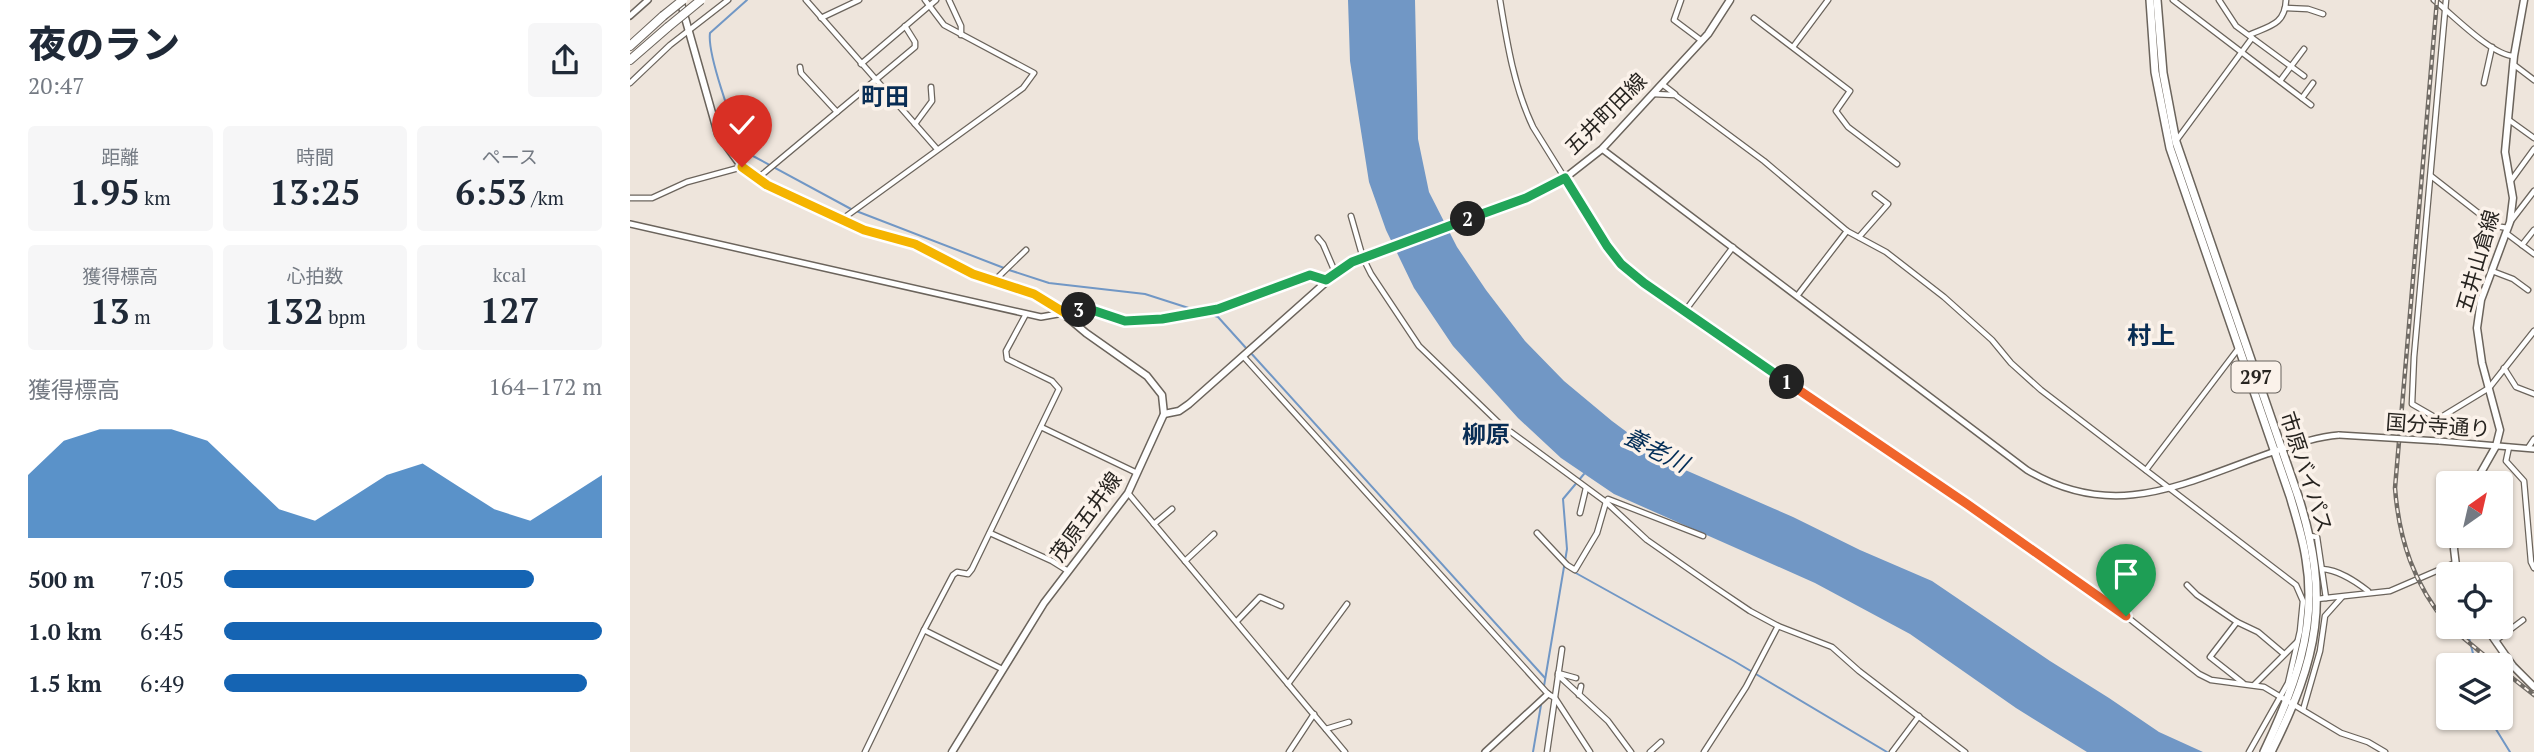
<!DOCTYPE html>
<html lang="ja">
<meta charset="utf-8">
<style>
body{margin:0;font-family:"PT Serif","Noto Sans JP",serif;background:#f6f6f7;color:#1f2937;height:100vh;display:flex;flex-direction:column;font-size:26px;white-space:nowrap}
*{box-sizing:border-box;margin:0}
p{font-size:23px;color:#747a83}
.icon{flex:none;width:38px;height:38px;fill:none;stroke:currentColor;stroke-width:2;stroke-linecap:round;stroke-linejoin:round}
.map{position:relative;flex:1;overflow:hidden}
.panel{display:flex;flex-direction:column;background:#fff;width:630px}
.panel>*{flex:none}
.needle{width:46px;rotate:34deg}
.controls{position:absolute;left:1806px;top:471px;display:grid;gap:14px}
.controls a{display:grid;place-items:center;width:77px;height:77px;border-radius:7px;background:#fff;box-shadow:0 2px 5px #0004;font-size:35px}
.pin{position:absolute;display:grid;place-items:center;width:60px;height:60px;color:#fff;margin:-72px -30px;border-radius:50% 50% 50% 0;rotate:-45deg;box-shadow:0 0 7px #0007}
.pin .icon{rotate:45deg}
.km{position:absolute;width:35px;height:35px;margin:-18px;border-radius:50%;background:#222;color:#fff;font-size:19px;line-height:35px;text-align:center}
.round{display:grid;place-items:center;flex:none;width:74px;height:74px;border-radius:7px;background:#f6f6f7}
.headline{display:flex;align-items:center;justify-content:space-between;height:119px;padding:0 28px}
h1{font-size:38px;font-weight:800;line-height:52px}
.stats{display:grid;grid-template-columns:repeat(3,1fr);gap:10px;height:119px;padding:7px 28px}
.stats div{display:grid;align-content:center;border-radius:7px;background:#f6f6f7;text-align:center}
.stats b{font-size:35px;font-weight:800}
.stats small{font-size:19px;font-weight:400}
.stats p{font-size:19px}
.chart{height:196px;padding:14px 28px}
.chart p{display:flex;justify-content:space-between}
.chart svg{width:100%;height:126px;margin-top:7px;fill:#1564b3;opacity:.7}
ul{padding:0 28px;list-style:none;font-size:23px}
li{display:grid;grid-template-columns:112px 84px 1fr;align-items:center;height:52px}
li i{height:18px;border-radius:9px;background:#1564b3}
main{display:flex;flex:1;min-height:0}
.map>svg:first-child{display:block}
.water{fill:#7197c5}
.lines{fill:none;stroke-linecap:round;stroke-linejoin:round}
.stream{stroke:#7197c5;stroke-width:2}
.minor-casing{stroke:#6b645c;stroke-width:7}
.tertiary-casing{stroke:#6b645c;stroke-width:8}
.secondary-casing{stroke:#6b645c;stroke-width:9}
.trunk-casing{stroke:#6b645c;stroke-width:10}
.motorway-casing{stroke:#6b645c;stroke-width:10}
.minor{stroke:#fff;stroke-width:4.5}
.tertiary{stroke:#fff;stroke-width:5}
.secondary{stroke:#fff;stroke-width:6}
.trunk{stroke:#fff;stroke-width:7}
.motorway{stroke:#fff;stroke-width:8}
.rail-casing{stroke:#706b65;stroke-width:4.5}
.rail{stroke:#fbf2ea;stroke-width:2;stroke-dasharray:5;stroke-linecap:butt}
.tertiary-bridge-casing{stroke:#6b645c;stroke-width:8;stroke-linecap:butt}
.motorway-bridge-casing{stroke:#6b645c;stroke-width:10;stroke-linecap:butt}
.tertiary-bridge{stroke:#fff;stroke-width:5}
.motorway-bridge{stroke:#fff;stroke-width:8}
.split-1-casing{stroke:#fff;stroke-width:14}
.split-2-casing{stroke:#fff;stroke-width:14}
.split-3-casing{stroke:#fff;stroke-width:14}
.split-4-casing{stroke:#fff;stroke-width:14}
.split-1{stroke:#f0652b;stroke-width:9}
.split-2{stroke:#22a559;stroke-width:9}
.split-3{stroke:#22a559;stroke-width:9}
.split-4{stroke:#f5b400;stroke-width:9}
.labels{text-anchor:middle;stroke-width:7;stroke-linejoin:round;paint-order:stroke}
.shield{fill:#fbf2ea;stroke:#67625d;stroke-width:2}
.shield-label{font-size:19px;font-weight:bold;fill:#272420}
.street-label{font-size:21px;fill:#272420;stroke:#fbf2ea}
.water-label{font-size:23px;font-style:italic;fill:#012c56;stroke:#fbf2ea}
.quarter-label{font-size:24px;font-weight:bold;fill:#092d54;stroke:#fbf2ea}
</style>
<main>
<section class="panel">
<div class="headline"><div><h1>夜のラン</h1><p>20:47</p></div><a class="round"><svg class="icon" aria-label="share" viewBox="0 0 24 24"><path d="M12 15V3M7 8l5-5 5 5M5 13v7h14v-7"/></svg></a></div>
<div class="stats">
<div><p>距離</p><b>1.95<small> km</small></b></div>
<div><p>時間</p><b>13:25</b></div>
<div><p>ペース</p><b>6:53<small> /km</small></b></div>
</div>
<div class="stats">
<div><p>獲得標高</p><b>13<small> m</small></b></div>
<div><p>心拍数</p><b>132<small> bpm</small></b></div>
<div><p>kcal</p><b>127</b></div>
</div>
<div class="chart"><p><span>獲得標高</span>164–172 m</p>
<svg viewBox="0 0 160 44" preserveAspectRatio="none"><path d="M0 44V22L10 10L20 6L30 6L40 6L50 10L60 22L70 34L80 38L90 30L100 22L110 18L120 26L130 34L140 38L150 30L160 22V44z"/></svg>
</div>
<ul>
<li><b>500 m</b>7:05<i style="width:82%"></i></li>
<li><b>1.0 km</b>6:45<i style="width:100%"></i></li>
<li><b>1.5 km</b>6:49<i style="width:96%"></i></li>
</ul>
</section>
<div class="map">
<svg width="1904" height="752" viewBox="0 0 1904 752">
<rect width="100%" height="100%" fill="#eee5dc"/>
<!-- water -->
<path class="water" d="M 718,0 L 785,0 L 788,139 L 799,192 L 827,247 L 856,290 L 895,341 L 934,381 L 982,421 L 1037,462 L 1163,517 L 1230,550 L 1302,581 L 1420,661 L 1479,698 L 1529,732 L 1573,752 L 1457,752 L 1386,708 L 1280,634 L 1185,583 L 984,494 L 931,458 L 888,418 L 823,346 L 784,288 L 756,230 L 739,182 L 720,61 Z"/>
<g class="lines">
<!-- stream -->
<g class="stream">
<path d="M 117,0 L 80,33 C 77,53 102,124 112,143 C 114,148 119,152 123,156 L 221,209 L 374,268"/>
<path d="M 379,270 L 419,283 L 515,294 L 568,311"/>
<path d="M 576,313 L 588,317 L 616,348"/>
<path d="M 620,352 L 915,678"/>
<path d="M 944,572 L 1104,661 L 1257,752"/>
<path d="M 1839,638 L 1846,665"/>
<path d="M 914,686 L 937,549 L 933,499 L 954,474"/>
<path d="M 1859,718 L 1880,752"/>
<path d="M 903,752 L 911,705"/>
</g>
<defs>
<g id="minor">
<path d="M 176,0 L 307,149"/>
<path d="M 319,0 L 331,26 L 331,35"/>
<path d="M 870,0 C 877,43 884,87 903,127 L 977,246 L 991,264 L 1014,283 L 1337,504 L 1496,616 L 1569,674 L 1581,680 L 1634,687 L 1711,733 L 1738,742 L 1755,752"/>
<path d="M 1051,0 L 1044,20 L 1072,41"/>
<path d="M 1543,0 L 1681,105"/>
<path d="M 1589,0 L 1606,26 L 1674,76"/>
<path d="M 1804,0 C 1822,14 1862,56 1884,56"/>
<path d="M 1816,0 L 1784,357 L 1782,404 L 1808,419 L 1859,388 L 1904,331"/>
<path d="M 1655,8 L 1678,9 L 1693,14"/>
<path d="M 191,18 L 229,0"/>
<path d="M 1124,18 L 1220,91 L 1206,111 L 1218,127 L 1267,164"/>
<path d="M 1619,35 C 1639,26 1655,25 1656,0"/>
<path d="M 1163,47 L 1198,0"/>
<path d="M 231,64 L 306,0"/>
<path d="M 1883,64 L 1904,80"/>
<path d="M 170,67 L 171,73 L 207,112"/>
<path d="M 1650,81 L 1674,49"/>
<path d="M 0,83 L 40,45 L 98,0"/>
<path d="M 1854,83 L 1862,47"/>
<path d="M 1032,84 L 1045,94"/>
<path d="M 1023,94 L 1045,95 L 1134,161 L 1217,231 L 1256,252 L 1314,297 L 1362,340 L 1381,363 L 1411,390 L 1666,585 L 1673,601 L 1670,631 L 1658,683 L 1619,752"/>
<path d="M 1672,98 L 1683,83"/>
<path d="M 1879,120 L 1904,138"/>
<path d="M 285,124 L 302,101 L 301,87"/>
<path d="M 1546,141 L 1622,38"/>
<path d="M 1801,176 L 1865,226 L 1878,228"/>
<path d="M 128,178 L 285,47 L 285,42 L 275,26"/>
<path d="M 1880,182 L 1904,149"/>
<path d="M 0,198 L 22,198 L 57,182 L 112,167"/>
<path d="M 721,216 L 733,258 L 741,274 L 789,346 L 870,424 L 976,502 L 1017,540 L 1083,586 L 1120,611 L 1148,626 L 1202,647 L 1229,671 L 1335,752"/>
<path d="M 211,220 L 393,88 L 404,73 L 314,25 L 295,0"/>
<path d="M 1881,221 L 1904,191"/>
<path d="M 1876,233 L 1904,254"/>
<path d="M 1229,237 L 1258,204 L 1245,194"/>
<path d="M 688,238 L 693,244 L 705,272"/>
<path d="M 1892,245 L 1904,230"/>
<path d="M 1862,271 L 1883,279 L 1898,290"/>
<path d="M 364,281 L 396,250"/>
<path d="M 1167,296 L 1217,231"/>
<path d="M 1055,311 L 1103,247"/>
<path d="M 613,356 L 918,694 L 925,698 L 960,752"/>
<path d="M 1874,368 L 1886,387 L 1904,394"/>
<path d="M 411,427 L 507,473"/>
<path d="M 1879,447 L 1876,461 L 1894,481 L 1901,562 L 1904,568"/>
<path d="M 1898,448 L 1904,439"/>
<path d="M 1516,470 L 1608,349"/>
<path d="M 498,493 L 715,752"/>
<path d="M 976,502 L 978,499 L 1073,536"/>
<path d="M 950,513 L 956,488"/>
<path d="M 524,524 L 542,509"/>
<path d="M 360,533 L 422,561 L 438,571"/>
<path d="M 907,533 L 937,565 L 945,570 L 967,533 L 976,502"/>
<path d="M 1680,536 L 1687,537 L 1696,598"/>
<path d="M 555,561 L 584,534"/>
<path d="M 1692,569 C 1709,570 1725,581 1738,591"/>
<path d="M 1557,585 L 1567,595 L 1607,622 L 1628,632 L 1654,654"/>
<path d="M 1687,599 L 1760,591 L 1825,563"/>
<path d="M 607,621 L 630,597 L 651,606"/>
<path d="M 1607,622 L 1580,657 L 1613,683"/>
<path d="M 294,630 L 372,669"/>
<path d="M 1865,641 L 1893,620"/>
<path d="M 928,673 L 946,678"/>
<path d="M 928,675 L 978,721 L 1001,752"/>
<path d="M 658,684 L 717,604"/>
<path d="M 1624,685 L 1667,642"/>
<path d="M 949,695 L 951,686"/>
<path d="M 1673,710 L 1690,651 L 1695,616 L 1712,597"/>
<path d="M 696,729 L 719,722"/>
<path d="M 235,752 L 294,630 L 323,575 L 327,572 L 338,574 L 342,569 L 429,389 L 422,381 L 377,359 L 376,351 L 396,314"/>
<path d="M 659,752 L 684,714"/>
<path d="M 917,752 L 932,649"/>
<path d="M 1020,752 L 1031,742"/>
<path d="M 1074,752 L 1116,687 L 1148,626"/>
<path d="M 1262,752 L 1289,716"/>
</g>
<g id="tertiary">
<path d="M 0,16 L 18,0"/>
<path d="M 972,149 L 1397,470 C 1484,522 1552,484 1637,454 C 1661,446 1684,437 1709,435"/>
<path d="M 0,224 L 411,317 L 456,309 L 495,321 L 532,319 L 588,309 L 680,275 L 697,280"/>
<path d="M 1809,441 L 1904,449"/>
<path d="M 855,752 L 918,694"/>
</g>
<g id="secondary">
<path d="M 50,0 L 88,134 L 112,167 L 137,185 L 234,230 L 285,244 L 343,274 L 417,300 L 456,333 L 517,376 L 532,395 L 534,414 L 498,493 L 414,603 L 322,752"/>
<path d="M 534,414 L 549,411 L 559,404 L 713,267 L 896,198 L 935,178 L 972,149 L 1078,34 L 1100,0"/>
<path d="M 1845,483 L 1866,446 L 1870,430 L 1852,363 L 1847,328 L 1851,300 L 1880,222 L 1883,198 L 1875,152 L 1884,56 L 1894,0"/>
<path d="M 1825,536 L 1824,549 L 1827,574"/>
<path d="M 1855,626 L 1883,666 L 1904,687"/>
</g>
<g id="trunk">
<path d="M 1520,0 L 1525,72 L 1540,148 L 1660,496 C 1666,517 1673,538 1676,559 C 1688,628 1663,691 1634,752"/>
<path d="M 1527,0 L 1533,73 L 1546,142 L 1668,496 C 1701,599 1688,658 1641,752"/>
</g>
<g id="motorway">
<path d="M 0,46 L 33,16"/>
<path d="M 0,60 L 38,27"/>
</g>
</defs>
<!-- minor casing -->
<use href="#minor" class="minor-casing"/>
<!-- tertiary casing -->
<use href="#tertiary" class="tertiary-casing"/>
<!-- secondary casing -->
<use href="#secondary" class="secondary-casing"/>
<!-- trunk casing -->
<use href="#trunk" class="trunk-casing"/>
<!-- motorway casing -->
<use href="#motorway" class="motorway-casing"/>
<!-- minor -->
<use href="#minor" class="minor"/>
<!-- tertiary -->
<use href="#tertiary" class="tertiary"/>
<!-- secondary -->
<use href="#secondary" class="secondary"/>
<!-- trunk -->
<use href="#trunk" class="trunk"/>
<!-- motorway -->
<use href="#motorway" class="motorway"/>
<defs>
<g id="rail">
<path d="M 1807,0 L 1765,488 C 1769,540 1784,585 1818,625"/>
<path d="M 1819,626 L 1866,665"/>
<path d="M 1871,669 L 1904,695"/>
</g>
</defs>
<!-- rail casing -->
<use href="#rail" class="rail-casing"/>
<!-- rail -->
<use href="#rail" class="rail"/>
<defs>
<path id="tertiary-bridge" d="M 1709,435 L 1809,441"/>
<g id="motorway-bridge">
<path d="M 33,16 L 53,0"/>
<path d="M 38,27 L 71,0"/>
</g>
</defs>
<!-- tertiary-bridge casing -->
<use href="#tertiary-bridge" class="tertiary-bridge-casing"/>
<!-- motorway-bridge casing -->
<use href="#motorway-bridge" class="motorway-bridge-casing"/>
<!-- tertiary-bridge -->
<use href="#tertiary-bridge" class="tertiary-bridge"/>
<!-- motorway-bridge -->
<use href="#motorway-bridge" class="motorway-bridge"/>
</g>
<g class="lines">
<defs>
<path id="split-1" d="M 1157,382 L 1337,504 L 1496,616"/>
<path id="split-2" d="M 838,219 L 896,198 L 935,178 L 977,246 L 991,264 L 1014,283 L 1157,382"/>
<path id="split-3" d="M 449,310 L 465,311 L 495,321 L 532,319 L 588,309 L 680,275 L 696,280 L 722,262 L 838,219"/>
<path id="split-4" d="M 112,167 L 137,185 L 234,230 L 285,244 L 343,274 L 404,294 L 435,313 L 449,310"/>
</defs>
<!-- split-1 casing -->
<use href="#split-1" class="split-1-casing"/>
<!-- split-2 casing -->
<use href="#split-2" class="split-2-casing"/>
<!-- split-3 casing -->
<use href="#split-3" class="split-3-casing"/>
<!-- split-4 casing -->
<use href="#split-4" class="split-4-casing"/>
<!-- split-1 -->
<use href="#split-1" class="split-1"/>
<!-- split-2 -->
<use href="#split-2" class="split-2"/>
<!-- split-3 -->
<use href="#split-3" class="split-3"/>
<!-- split-4 -->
<use href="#split-4" class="split-4"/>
</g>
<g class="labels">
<!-- shield labels -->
<rect class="shield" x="1601.5" y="361.5" width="49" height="31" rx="5"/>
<g class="shield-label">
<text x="1626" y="384">297</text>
</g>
<!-- street labels -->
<g class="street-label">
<text transform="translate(976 114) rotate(-45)" y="7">五井町田線</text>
<text transform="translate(1848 261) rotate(-74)" y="7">五井山倉線</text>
<text transform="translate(1808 426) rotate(4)" y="7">国分寺通り</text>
<text transform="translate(1676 472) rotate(72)" y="7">市原バイパス</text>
<text transform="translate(456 517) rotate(-54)" y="7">茂原五井線</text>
</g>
<!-- water labels -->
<g class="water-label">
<text transform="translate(1026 450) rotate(27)" y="8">養老川</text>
</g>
<!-- quarter labels -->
<g class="quarter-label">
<text x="255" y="105">町田</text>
<text x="1521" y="344">村上</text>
<text x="856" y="443">柳原</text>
</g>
</g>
</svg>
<div class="controls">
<a><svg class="needle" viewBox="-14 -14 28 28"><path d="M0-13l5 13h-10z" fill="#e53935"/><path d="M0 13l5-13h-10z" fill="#747a83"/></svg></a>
<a><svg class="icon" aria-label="locate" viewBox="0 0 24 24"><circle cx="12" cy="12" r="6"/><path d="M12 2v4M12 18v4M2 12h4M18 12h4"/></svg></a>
<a><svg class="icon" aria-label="layers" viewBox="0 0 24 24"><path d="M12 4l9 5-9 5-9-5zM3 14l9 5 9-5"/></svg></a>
</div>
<div class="pin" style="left:1496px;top:616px;background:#1e9e55"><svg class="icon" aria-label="arrive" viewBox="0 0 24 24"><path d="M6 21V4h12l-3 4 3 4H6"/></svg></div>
<div class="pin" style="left:112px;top:167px;background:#d93025"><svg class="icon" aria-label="check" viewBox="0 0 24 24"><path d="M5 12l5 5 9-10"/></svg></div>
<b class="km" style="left:1157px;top:382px">1</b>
<b class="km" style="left:838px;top:219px">2</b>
<b class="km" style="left:449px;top:310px">3</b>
</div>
</main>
